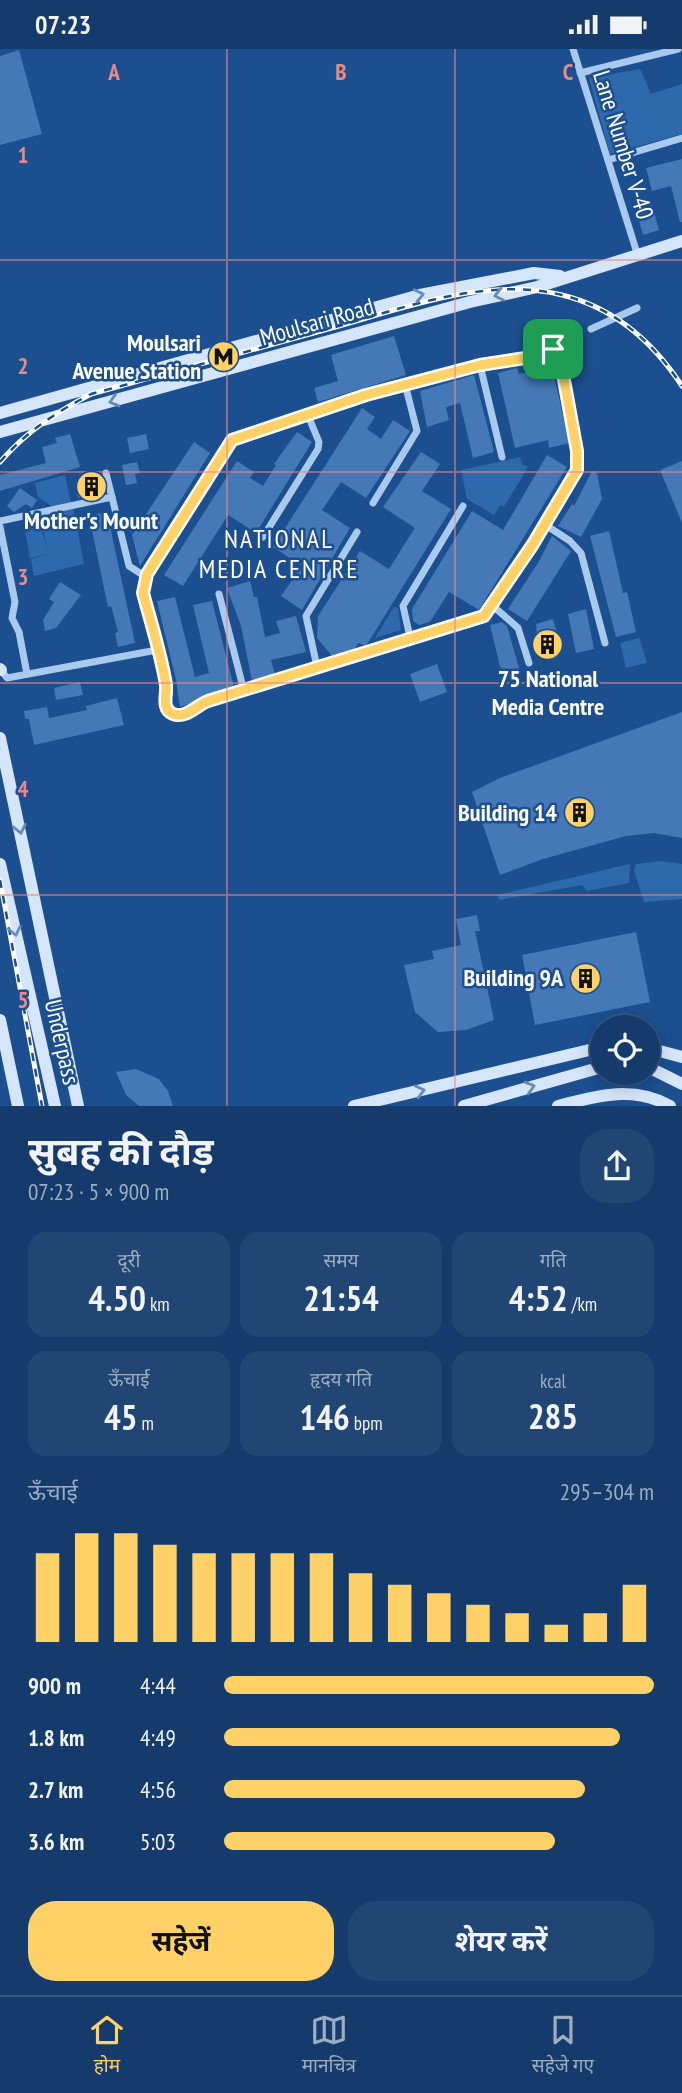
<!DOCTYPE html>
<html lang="hi">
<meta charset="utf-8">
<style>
body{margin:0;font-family:"PT Sans Narrow","Noto Sans Devanagari",sans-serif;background:#214673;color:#f1f3f6;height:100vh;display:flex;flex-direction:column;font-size:26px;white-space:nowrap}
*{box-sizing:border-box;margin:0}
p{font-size:23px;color:#9dadc1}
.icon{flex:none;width:38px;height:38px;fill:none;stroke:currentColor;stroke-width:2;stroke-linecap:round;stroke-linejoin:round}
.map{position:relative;height:1057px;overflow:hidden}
.details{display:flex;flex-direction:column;background:#143b6b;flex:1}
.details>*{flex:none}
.controls{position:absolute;left:590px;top:966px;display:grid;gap:14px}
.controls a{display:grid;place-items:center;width:70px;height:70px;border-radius:50%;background:#143b6b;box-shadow:0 4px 18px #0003,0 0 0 2px #33557e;font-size:35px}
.pin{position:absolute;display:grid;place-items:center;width:60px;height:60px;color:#fff;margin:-30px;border-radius:14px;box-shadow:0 4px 10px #0006}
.round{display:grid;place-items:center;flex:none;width:74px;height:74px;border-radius:28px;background:#214673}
.overview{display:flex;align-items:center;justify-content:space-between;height:119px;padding:0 28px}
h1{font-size:38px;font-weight:700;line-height:52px}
.metrics{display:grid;grid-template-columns:repeat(3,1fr);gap:10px;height:119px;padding:7px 28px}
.metrics div{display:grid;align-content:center;border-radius:18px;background:#214673;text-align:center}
.metrics b{font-size:35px;font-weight:700}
.metrics small{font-size:19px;font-weight:400}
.metrics p{font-size:19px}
.chart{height:196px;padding:14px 28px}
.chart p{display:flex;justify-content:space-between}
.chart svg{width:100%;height:126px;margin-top:7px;stroke:#ffd166;stroke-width:6}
.cta{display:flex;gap:14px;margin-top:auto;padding:14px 28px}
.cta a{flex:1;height:80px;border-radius:28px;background:#ffd166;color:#111;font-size:28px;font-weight:700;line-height:80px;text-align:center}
.cta a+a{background:#214673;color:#f1f3f6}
ul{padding:0 28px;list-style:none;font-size:23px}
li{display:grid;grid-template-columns:112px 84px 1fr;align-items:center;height:52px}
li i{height:18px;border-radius:9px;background:#ffd166}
.status{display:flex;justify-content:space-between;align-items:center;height:49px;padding:0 35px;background:#143b6b;direction:ltr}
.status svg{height:19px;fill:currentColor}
.tab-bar{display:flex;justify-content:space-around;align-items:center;height:98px;border-top:2px solid #33557e;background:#143b6b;font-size:19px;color:#9dadc1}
.tab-bar a{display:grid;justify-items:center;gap:4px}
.tab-bar .current{color:#ffd166}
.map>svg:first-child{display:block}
.green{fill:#2e69ad}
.building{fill:#4478b7}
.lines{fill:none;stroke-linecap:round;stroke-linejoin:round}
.street{stroke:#a9c9ee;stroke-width:7}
.secondary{stroke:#d6e6fa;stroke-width:12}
.rail-casing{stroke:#fff;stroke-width:5}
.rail{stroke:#1b4f8f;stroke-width:2.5;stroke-dasharray:8;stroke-linecap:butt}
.oneway{stroke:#668bba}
.route-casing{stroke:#fff;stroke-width:14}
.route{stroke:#ffd166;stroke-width:9}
.grid{fill:none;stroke:#e88989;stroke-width:2;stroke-opacity:0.55}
.labels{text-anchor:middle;stroke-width:5;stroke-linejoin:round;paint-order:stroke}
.street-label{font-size:24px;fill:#fff;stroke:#1b4f8f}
.poi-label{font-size:24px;font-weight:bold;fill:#fff;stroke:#1b4f8f;text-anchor:end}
.neighbourhood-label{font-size:26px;letter-spacing:2px;fill:#fff;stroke:#1b4f8f}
.grid-label{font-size:23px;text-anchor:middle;font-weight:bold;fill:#e88989;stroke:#1b4f8f;stroke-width:5;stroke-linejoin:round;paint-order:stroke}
</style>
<div class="status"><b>07:23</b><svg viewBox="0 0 49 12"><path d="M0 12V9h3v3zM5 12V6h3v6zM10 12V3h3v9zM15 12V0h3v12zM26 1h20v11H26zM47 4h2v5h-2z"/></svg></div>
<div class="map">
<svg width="682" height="1057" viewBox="0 0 682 1057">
<rect width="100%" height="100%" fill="#1b4f8f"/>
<!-- green -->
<g class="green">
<path d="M 640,20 L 651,45 L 682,35 L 682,85 L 610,105 L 589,29 Z"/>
<path d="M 520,408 L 522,415 L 528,418 L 504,458 L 500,456 L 494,466 L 467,450 L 461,421 Z"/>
<path d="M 65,426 L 71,454 L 53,458 L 38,448 L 35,434 Z"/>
<path d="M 73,459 L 84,515 L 34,527 L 31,510 L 48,505 L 30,509 L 23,470 L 39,467 L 47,503 L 41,466 Z"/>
<path d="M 394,558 L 398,559 L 401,581 L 375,589 Z"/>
<path d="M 639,589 L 647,614 L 626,619 L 620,594 Z"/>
<path d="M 661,812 L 682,815 L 682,850 L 644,853 L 634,822 L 636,815 Z"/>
<path d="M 630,815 L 629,834 L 587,842 L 582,836 L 499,851 L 497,846 Z"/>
</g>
<!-- building -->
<g class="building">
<path d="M 19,1 L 42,85 L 0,96 L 0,7 Z"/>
<path d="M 682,110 L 682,173 L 680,173 L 671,137 L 652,142 L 646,119 Z"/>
<path d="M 652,156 L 659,181 L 643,186 L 636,161 Z"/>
<path d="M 394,287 L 406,326 L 318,353 L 314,339 L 338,332 L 331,306 Z"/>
<path d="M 552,317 L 569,394 L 549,399 L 548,391 L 515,399 L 498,324 L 517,319 L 519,325 Z"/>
<path d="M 474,326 L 494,403 L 473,409 L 460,354 L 446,358 L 449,371 L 427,378 L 420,342 Z"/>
<path d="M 362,359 L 375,368 L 367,380 L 381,390 L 393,371 L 410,382 L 366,449 L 341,433 L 322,461 L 350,479 L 302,561 L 281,547 L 302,517 L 273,498 Z"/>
<path d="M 297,383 L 312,393 L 256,484 L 228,466 L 183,537 L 164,526 L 237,412 L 254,423 L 250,429 L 263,437 L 276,416 L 274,415 Z"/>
<path d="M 70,385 L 80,418 L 0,442 L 0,426 L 46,414 L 42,398 L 57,394 L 55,389 Z"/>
<path d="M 146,385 L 149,400 L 130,404 L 127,389 Z"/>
<path d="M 194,393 L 210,404 L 140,517 L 132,486 Z"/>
<path d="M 421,403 L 440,415 L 422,442 L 451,460 L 366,597 L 358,594 L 354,601 L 332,607 L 317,589 L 318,567 L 360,502 L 389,520 L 404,496 L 415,479 L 383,458 Z"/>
<path d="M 547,406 L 567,418 L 479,561 L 449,543 L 430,573 L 419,576 L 413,572 L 412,560 L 472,462 L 503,481 Z"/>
<path d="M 682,412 L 682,474 L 660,421 Z"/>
<path d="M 137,413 L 140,424 L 135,425 L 137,434 L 126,436 L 122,416 Z"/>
<path d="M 592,422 L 597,424 L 602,450 L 581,488 L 558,477 L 572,455 L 574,457 Z"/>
<path d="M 90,436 L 92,446 L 78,449 L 76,439 Z"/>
<path d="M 20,439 L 37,451 L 32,459 L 26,455 L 14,463 L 7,457 Z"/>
<path d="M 107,463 L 135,594 L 118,598 L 115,584 L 118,583 L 111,557 L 108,558 L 89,467 Z"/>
<path d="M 609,482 L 623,544 L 627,543 L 636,583 L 616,588 L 590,487 Z"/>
<path d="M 552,487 L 571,502 L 527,572 L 508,560 L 538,514 Z"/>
<path d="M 250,532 L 254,548 L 257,548 L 265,588 L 280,584 L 276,572 L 296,567 L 306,603 L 271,611 L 275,625 L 252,632 L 241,577 L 227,539 Z"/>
<path d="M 60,533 L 81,546 L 56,579 L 45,582 L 43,571 L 54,553 L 49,550 Z"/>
<path d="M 175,548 L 195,628 L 209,624 L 193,556 L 212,552 L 234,638 L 180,658 L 176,631 L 157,552 Z"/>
<path d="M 586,560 L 594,600 L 576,604 L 568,565 Z"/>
<path d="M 553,570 L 561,600 L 539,605 L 536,575 Z"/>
<path d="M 502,573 L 507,577 L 521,626 L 503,630 L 490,576 Z"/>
<path d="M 437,615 L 447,643 L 420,653 L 410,625 Z"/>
<path d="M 80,633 L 83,646 L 56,651 L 54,639 Z"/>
<path d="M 117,649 L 124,676 L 34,696 L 29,670 L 25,670 L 24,662 L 47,658 L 49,669 L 87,661 L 86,657 Z"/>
<path d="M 682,663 L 682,789 L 654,784 L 626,787 L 543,810 L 500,826 L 472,743 L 500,729 Z"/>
<path d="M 477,866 L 480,882 L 475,882 L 494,971 L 466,981 L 438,983 L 415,963 L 404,916 L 434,910 L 432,902 L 461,896 L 456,870 Z"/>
<path d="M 636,883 L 650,953 L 535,976 L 522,906 Z"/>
<path d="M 136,1020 L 159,1030 L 168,1042 L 173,1057 L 139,1057 L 126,1046 L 116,1023 Z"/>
</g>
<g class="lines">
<!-- street -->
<g class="street">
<path d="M 573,0 L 637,204"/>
<path d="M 580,24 L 678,0"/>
<path d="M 608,111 L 682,89"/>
<path d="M 591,280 L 637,259"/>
<path d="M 545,299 L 553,300 L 560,309 L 577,402 L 577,421 L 533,495 L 484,567 L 208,652 C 197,656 186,670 173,665 C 161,660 167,646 166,636 C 161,605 150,574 143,544 L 147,525 L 232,391 L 366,346 L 480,316 L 532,308 Z"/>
<path d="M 480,316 L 502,408"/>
<path d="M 106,424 L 129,517 L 146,528"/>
<path d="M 373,454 L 417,382 L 405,335"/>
<path d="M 0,472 L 112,448"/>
<path d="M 544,475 L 570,492 L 581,504 L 605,594"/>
<path d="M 0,478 L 15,553 L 12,569 L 19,583 L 27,625"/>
<path d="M 263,488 L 318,400 L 319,393 L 307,364"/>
<path d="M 219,545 L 244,642"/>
<path d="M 493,557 L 518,579 L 529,614"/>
<path d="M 410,588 L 403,557 L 463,457"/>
<path d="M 317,618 L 306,567 L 357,483"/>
<path d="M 1,621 L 7,629 L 157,601"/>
</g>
<!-- secondary -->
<g class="secondary">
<path d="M 0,364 L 420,246 L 534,224 L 560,227"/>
<path d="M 0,383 L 470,253 L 537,238 L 682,192"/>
<path d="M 0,620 L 1,621"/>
<path d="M 0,689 L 78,1057"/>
<path d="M 0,815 L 55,1057"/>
<path d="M 0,971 L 18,1057"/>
<path d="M 648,999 L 682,1008"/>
<path d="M 648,1018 L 682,1035"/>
<path d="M 354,1057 L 602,998"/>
<path d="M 464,1057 L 602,1018"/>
<path d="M 558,1057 C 596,1047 633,1036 670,1057"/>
</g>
<defs>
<g id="rail">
<path d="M 0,413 C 27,382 55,364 91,345 C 170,324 249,302 328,280 C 402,260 484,227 562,246 C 615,259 653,293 682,337"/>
<path d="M 0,831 L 42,1057"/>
</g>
</defs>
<!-- rail casing -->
<use href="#rail" class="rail-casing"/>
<!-- rail -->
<use href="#rail" class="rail"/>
</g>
<!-- one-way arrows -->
<defs><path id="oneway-chevron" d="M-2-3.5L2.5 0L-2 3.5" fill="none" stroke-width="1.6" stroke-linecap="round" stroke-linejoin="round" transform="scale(1.75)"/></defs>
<g class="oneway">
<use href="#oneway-chevron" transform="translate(419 246) rotate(-13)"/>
<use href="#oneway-chevron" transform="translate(499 246) rotate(167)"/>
<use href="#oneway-chevron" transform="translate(114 352) rotate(164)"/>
<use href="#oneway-chevron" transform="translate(20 780) rotate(78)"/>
<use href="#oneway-chevron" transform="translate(15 882) rotate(77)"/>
<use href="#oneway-chevron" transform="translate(530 1038) rotate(-16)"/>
<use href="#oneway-chevron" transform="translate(420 1042) rotate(-14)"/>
</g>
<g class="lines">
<defs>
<path id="route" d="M 545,299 L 553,300 L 560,309 L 577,402 L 577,421 L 533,495 L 484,567 L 208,652 C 197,656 186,670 173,665 C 161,660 167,646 166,636 C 161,605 151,574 143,544 L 147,525 L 232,391 L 366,346 L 480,316 L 532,308 Z"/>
</defs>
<!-- route casing -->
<use href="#route" class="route-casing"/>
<!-- route -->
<use href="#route" class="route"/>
</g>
<!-- grid -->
<path class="grid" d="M 227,0 L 227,1057M 455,0 L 455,1057M 0,211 L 682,211M 0,423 L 682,423M 0,634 L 682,634M 0,846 L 682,846"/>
<!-- icons -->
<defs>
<symbol id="metro-disc" viewBox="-11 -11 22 22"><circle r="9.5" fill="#ffd166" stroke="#1b4f8f"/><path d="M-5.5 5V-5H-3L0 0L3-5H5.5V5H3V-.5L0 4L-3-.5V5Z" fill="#111"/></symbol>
<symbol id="building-disc" viewBox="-11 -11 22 22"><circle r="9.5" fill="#ffd166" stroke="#1b4f8f"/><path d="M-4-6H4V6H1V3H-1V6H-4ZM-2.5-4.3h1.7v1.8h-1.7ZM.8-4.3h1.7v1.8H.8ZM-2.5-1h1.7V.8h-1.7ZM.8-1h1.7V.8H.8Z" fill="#111"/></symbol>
</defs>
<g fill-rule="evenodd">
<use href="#metro-disc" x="206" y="290" width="35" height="35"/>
<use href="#building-disc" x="74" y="420" width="35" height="35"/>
<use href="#building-disc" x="530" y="578" width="35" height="35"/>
<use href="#building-disc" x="562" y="746" width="35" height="35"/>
<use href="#building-disc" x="568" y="912" width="35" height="35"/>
</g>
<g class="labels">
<!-- street labels -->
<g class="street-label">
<text transform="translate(623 96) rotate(73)" y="8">Lane Number V-40</text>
<text transform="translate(317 273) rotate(-16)" y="8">Moulsari Road</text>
<text transform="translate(62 993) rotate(77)" y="8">Underpass</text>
</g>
<!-- poi labels -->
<g class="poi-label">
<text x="201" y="302">Moulsari<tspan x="201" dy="28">Avenue Station</tspan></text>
<text x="91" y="480" text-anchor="middle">Mother's Mount</text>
<text x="548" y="638" text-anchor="middle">75 National<tspan x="548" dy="28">Media Centre</tspan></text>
<text x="557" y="772">Building 14</text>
<text x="563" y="937">Building 9A</text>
</g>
<!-- neighbourhood labels -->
<g class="neighbourhood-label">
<text x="279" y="499">NATIONAL<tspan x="279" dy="30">MEDIA CENTRE</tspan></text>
</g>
</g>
<g class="grid-label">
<text x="114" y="31">A</text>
<text x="341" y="31">B</text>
<text x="568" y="31">C</text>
<text x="23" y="114">1</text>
<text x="23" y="325">2</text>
<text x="23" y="536">3</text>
<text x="23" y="748">4</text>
<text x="23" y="959">5</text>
</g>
</svg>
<div class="controls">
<a><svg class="icon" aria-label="locate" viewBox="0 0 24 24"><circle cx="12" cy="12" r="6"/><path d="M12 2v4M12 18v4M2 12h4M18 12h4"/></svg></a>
</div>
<div class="pin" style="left:553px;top:300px;background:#1e9e55"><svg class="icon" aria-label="arrive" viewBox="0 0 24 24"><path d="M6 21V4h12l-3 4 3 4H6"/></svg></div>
</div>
<section class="details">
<div class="overview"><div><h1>सुबह की दौड़</h1><p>07:23 · 5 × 900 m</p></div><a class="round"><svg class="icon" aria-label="share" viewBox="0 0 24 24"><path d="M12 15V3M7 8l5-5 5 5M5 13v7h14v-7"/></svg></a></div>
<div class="metrics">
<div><p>दूरी</p><b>4.50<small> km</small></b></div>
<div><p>समय</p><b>21:54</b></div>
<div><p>गति</p><b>4:52<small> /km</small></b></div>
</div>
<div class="metrics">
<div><p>ऊँचाई</p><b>45<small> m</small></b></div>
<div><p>हृदय गति</p><b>146<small> bpm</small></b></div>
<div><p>kcal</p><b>285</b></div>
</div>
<div class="chart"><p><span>ऊँचाई</span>295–304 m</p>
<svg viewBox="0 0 160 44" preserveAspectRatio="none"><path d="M5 44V13M15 44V6M25 44V6M35 44V10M45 44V13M55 44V13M65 44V13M75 44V13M85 44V20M95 44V24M105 44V27M115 44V31M125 44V34M135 44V38M145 44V34M155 44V24"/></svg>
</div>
<ul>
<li><b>900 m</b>4:44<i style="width:100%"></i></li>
<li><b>1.8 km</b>4:49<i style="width:92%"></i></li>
<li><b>2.7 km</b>4:56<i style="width:84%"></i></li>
<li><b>3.6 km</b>5:03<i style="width:77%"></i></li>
</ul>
<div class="cta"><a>सहेजें</a><a>शेयर करें</a></div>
</section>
<nav class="tab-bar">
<a class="current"><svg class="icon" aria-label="home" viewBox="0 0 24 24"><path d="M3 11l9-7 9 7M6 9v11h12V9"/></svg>होम</a>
<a><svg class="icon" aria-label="map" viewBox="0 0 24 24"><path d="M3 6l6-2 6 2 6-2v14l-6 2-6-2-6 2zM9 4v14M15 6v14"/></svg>मानचित्र</a>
<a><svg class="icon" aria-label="saved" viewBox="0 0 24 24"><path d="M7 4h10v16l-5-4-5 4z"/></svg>सहेजे गए</a>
</nav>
